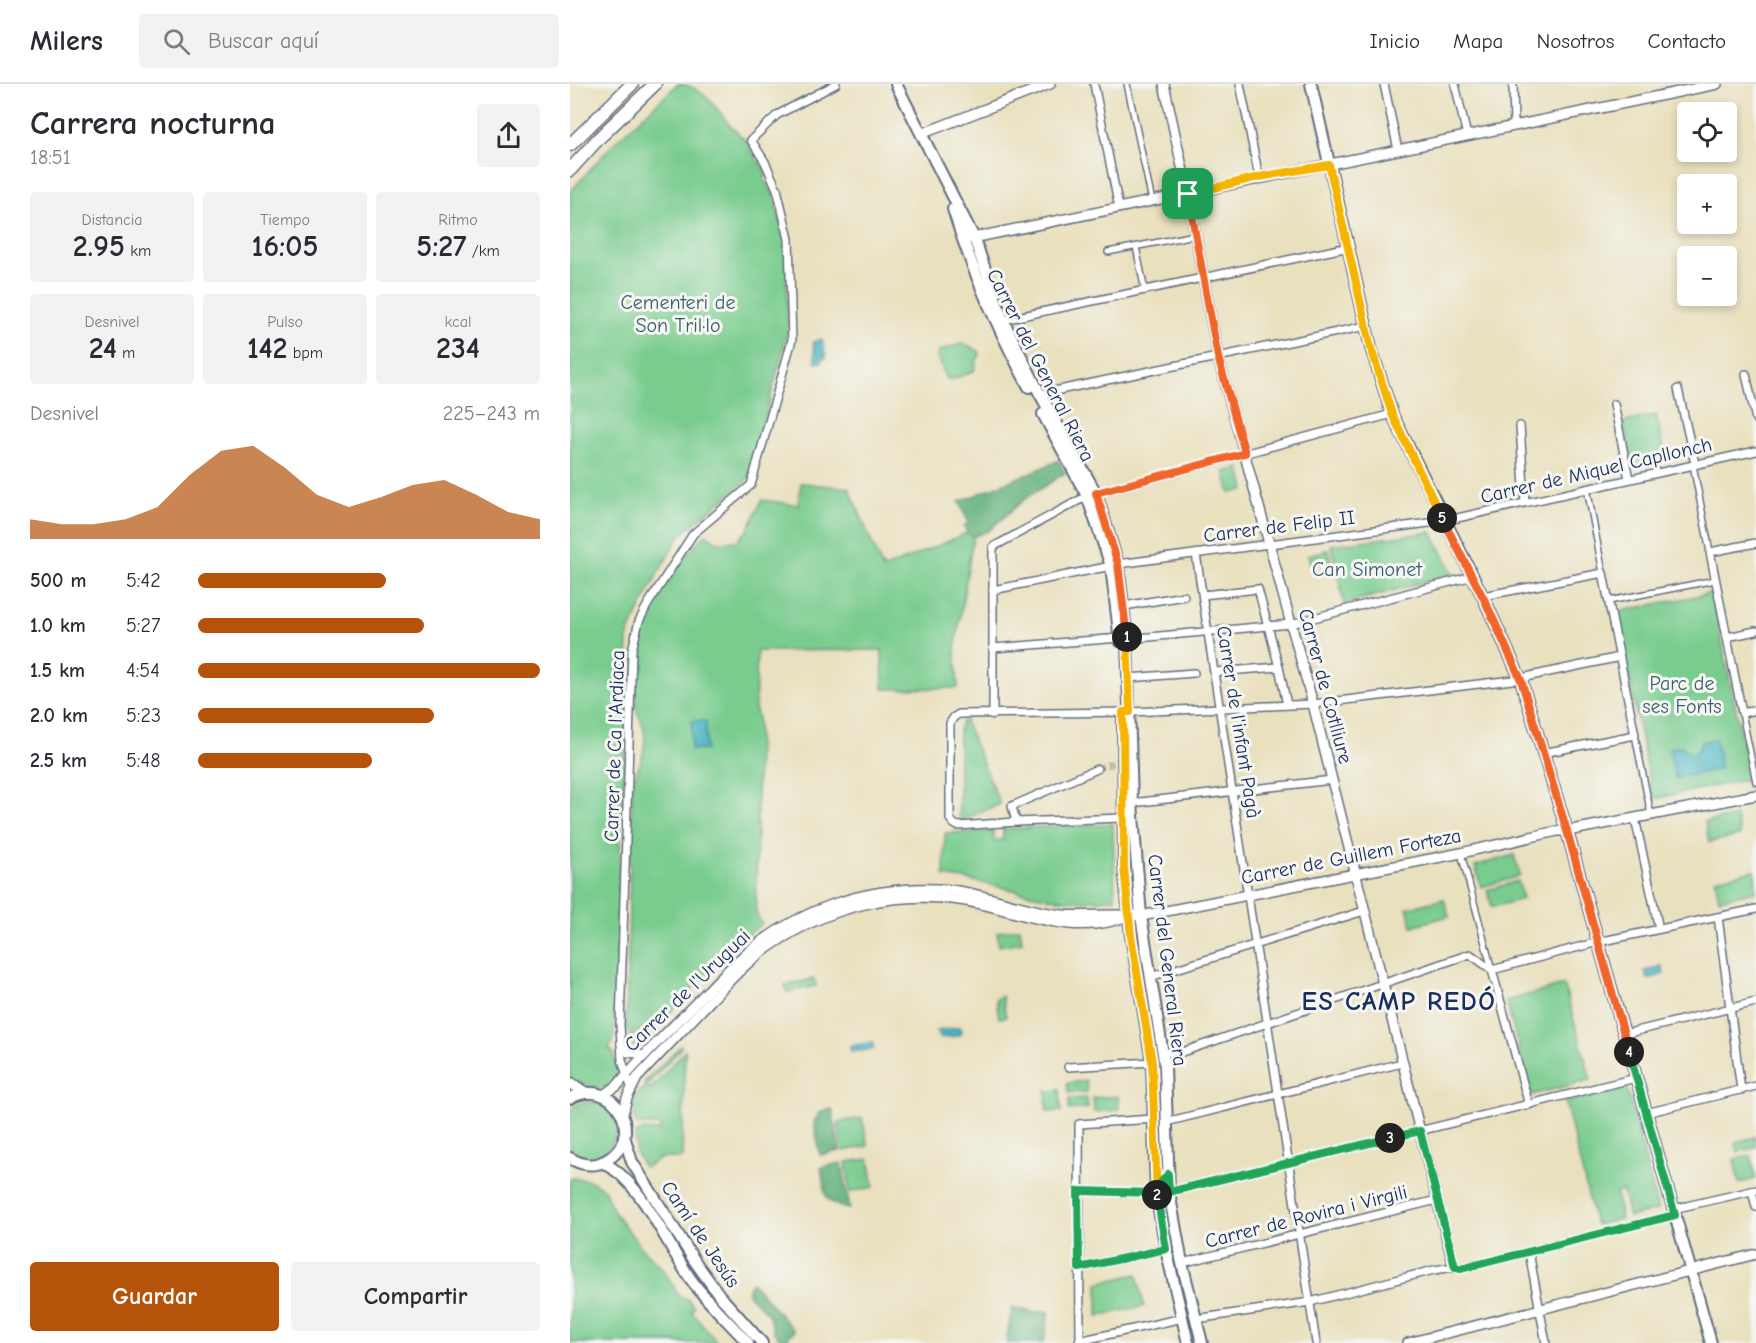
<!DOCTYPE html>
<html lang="es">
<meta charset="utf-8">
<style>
body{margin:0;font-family:"Comic Neue",sans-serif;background:#f2f2f3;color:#2b2b33;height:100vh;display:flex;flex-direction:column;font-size:22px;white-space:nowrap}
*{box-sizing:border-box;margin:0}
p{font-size:20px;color:#7c7c81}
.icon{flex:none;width:33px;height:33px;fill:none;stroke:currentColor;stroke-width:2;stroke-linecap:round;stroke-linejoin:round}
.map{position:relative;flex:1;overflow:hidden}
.details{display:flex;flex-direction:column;background:#fff;width:570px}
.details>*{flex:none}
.buttons{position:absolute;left:1107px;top:18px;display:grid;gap:12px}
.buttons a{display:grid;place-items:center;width:60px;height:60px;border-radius:6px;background:#fff;box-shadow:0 3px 9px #0003;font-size:30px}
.pin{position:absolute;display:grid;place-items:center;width:51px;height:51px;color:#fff;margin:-26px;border-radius:12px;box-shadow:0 3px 9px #0006}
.km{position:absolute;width:30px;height:30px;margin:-15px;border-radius:50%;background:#222;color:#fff;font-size:16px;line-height:30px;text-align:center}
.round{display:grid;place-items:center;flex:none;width:63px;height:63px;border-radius:6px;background:#f2f2f3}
.head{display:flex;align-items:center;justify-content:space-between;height:102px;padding:0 30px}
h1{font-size:33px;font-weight:700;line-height:45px}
.stats{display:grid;grid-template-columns:repeat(3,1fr);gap:9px;height:102px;padding:6px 30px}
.stats div{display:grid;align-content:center;border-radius:6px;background:#f2f2f3;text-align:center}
.stats b{font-size:30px;font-weight:700}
.stats small{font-size:16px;font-weight:400}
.stats p{font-size:16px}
.chart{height:168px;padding:12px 30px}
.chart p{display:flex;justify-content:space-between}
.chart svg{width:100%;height:108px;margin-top:6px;fill:#b45309;opacity:.7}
.primary-button{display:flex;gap:12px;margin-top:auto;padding:12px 30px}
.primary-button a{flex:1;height:69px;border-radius:6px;background:#b45309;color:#fff;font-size:24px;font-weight:700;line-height:69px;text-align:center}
.primary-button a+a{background:#f2f2f3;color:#2b2b33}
ul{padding:0 30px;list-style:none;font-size:20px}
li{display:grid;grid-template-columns:96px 72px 1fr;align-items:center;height:45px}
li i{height:15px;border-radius:8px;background:#b45309}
header{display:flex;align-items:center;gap:36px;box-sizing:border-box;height:84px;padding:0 30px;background:#fff;border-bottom:2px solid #e1e1e2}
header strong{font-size:28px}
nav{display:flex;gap:33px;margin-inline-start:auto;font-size:21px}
.search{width:420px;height:54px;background:#f2f2f3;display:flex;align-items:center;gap:15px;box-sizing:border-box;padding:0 21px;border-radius:6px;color:#7c7c81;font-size:22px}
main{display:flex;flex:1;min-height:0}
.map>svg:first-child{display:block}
.green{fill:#79cc8e;stroke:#4a7e76;stroke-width:1.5}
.forest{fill:#62b079;stroke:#3e706c;stroke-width:1.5}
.water{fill:#45b3c1;stroke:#307190;stroke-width:1.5}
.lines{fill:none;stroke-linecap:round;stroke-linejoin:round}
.minor-tunnel{stroke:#c0bdaa;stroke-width:7;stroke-dasharray:7 3.5;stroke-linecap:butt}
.pedestrian-casing{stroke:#636d7f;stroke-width:8}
.minor-casing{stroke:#636d7f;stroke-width:10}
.tertiary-casing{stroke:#636d7f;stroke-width:12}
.secondary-casing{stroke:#636d7f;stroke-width:14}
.motorway-casing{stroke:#636d7f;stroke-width:15}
.pedestrian{stroke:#fff;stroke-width:5}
.minor{stroke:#fff;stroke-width:7}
.tertiary{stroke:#fff;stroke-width:9}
.secondary{stroke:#fff;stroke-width:10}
.motorway{stroke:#fff;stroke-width:12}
.split-1-casing{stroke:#fff;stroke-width:12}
.split-2-casing{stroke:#fff;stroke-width:12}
.split-3-casing{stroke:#fff;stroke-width:12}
.split-4-casing{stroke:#fff;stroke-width:12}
.split-5-casing{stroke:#fff;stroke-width:12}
.split-6-casing{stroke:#fff;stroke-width:12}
.split-1{stroke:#f0652b;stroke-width:8}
.split-2{stroke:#f5b400;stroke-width:8}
.split-3{stroke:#22a559;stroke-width:8}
.split-4{stroke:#22a559;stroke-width:8}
.split-5{stroke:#f0652b;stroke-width:8}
.split-6{stroke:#f5b400;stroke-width:8}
.labels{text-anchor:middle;stroke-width:6;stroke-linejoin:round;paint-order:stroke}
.park-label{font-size:20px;fill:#375e6c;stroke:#f6f6f2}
.street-label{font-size:20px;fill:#1b2f5e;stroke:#f6f6f2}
.district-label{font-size:26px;font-weight:bold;letter-spacing:1.5px;fill:#1b2f5e;stroke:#f6f6f2}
</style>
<header>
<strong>Milers</strong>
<div class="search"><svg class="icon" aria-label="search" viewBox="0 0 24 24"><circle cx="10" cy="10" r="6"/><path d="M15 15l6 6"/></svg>Buscar aquí</div>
<nav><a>Inicio</a><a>Mapa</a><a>Nosotros</a><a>Contacto</a></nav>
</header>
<main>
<section class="details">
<div class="head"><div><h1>Carrera nocturna</h1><p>18:51</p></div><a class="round"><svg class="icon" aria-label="share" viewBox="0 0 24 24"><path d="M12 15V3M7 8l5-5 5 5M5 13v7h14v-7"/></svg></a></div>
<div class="stats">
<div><p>Distancia</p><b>2.95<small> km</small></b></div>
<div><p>Tiempo</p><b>16:05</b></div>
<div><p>Ritmo</p><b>5:27<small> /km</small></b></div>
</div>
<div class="stats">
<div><p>Desnivel</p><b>24<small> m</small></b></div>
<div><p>Pulso</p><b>142<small> bpm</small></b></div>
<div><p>kcal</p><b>234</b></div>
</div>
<div class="chart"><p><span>Desnivel</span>225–243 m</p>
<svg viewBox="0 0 160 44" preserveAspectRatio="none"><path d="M0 44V36L10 38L20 38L30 36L40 31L50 18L60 8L70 6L80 15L90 26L100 31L110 27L120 22L130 20L140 26L150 33L160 36V44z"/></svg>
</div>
<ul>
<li><b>500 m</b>5:42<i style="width:55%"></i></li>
<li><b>1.0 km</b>5:27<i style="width:66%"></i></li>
<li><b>1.5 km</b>4:54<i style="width:100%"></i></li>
<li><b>2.0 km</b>5:23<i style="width:69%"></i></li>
<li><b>2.5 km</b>5:48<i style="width:51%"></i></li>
</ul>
<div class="primary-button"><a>Guardar</a><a>Compartir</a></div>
</section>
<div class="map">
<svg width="1186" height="1259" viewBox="0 0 1186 1259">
<rect width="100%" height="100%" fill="#f6f6f2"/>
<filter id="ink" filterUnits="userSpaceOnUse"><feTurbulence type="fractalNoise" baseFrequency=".0167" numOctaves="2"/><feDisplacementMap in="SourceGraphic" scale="12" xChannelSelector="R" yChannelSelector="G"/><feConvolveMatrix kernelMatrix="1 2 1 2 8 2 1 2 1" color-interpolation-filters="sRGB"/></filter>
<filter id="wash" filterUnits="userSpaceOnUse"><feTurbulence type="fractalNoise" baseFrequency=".008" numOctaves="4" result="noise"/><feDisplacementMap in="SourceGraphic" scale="24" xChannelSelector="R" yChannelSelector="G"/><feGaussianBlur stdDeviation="1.35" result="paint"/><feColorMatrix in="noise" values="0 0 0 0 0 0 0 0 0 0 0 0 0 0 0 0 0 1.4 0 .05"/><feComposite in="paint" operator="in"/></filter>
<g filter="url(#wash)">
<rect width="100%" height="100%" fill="#e9e0bd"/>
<!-- green -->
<g class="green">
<path d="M 108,0 C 130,0 146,23 158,39 C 164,46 172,53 179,59 L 178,62 L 197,89 L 194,96 L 204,111 L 215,155 L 218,235 L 216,255 L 179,394 L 110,451 L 89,487 L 58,550 L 55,671 L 50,763 L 46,908 L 44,952 L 39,965 L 43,968 L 48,991 C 46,994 42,1000 38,1002 C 27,1008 10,1000 0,995 L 0,108 L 44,59 Z"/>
<path d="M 393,259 L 409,267 L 410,271 L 407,275 L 404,287 L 381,296 L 377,295 L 367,272 L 369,267 Z"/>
<path d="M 1086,331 L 1096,374 L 1063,382 L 1053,338 Z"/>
<path d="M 670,384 L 675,406 L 660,409 L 654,388 Z"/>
<path d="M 231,399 L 279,404 L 313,485 L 397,449 L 403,453 L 385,565 L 388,604 L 313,605 L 312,566 L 187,567 L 185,624 L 188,634 L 186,829 L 192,840 L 156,867 L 84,947 L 56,947 L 62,699 C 70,681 79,661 73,641 C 71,635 67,630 66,624 C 65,617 66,608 66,601 C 66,585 65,569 69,555 C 77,524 113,472 136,450 L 147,458 L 167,457 L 177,447 L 192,416 L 228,421 Z"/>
<path d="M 862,448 L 883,490 L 774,520 L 761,461 Z"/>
<path d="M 758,466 L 761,476 L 741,481 L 738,471 Z"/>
<path d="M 1142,509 L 1180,695 L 1083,715 L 1046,528 Z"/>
<path d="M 392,637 L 395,637 L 430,720 L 392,736 L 389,731 L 389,645 Z"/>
<path d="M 1166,732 L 1170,752 L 1139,758 L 1135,738 Z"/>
<path d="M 543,740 L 545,814 C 483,825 434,799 374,792 L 375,749 L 423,747 L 424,756 L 433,756 L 433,745 Z"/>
<path d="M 944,771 L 950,792 L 911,803 L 905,782 Z"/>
<path d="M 1185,786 L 1186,807 L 1149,815 L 1145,795 Z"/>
<path d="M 948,797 L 953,815 L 922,823 L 917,806 Z"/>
<path d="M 874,815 L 879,832 L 842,842 L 837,824 Z"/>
<path d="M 450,844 L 452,858 L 429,862 L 427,848 Z"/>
<path d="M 566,860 L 568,860 L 588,957 L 590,980 L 586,980 Z"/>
<path d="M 244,895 L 246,902 L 217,908 L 215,901 Z"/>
<path d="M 994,901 L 1021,996 L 961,1011 L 936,917 Z"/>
<path d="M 432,912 L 436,933 L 429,934 L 426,915 Z"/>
<path d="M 59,950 L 79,950 L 80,952 L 72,961 L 65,963 L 59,958 Z"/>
<path d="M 111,961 L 111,964 L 76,1002 L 82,1004 L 115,966 L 112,1074 L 91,1074 L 74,1084 L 66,1069 L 65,1051 L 73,1046 L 90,1047 L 91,1041 L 69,1041 L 65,1038 L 64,1017 L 69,1007 L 71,1008 L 76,1002 L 74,1000 L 77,995 Z"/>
<path d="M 586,986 L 591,986 L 591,998 L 593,1084 L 588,1084 Z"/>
<path d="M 516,997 L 517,1008 L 498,1009 L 497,999 Z"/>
<path d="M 1057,1004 L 1088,1126 L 1059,1133 L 1053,1107 L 1046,1109 L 1051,1135 L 1028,1141 L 1025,1139 L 995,1018 Z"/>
<path d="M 490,1006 L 491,1027 L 477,1028 L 476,1007 Z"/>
<path d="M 548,1012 L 549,1026 L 524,1028 L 523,1014 Z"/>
<path d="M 517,1014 L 518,1024 L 499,1026 L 499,1015 Z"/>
<path d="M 17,1017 C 73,1022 39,1099 0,1064 L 0,1026 L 6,1021 Z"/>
<path d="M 292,1034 L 298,1062 L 273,1067 L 268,1038 Z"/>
<path d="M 1185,1053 L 1186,1063 L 1168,1068 L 1165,1058 Z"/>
<path d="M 1181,1072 L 1186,1095 L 1169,1099 L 1164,1075 Z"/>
<path d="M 299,1075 L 304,1103 L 280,1108 L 276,1078 Z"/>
<path d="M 0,1094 L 19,1096 L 34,1105 L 44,1128 L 74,1167 L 93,1185 L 109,1212 L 119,1216 L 124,1224 L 121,1227 L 148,1259 L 0,1259 Z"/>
<path d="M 594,1119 L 596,1119 L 626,1259 L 606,1190 L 593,1127 Z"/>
<path d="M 567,1190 L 574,1222 L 528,1232 L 528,1199 Z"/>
</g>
<!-- forest -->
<g class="forest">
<path d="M 489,376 L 495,389 L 456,414 L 418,447 L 403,453 L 397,449 L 394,442 L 399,439 L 389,418 L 476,382 Z"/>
<path d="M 262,1025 L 270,1067 L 250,1071 L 244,1038 L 251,1027 Z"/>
<path d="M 272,1079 L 280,1125 C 250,1119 256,1110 251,1083 Z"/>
<path d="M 182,1198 L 224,1247 L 217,1254 L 221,1259 L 214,1259 L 204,1248 L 198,1230 L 178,1210 L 178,1204 Z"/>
<path d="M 442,1223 L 466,1229 L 467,1227 L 479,1228 L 474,1259 L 436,1259 Z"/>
</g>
<!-- water -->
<g class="water">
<path d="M 252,255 L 256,274 L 251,275 L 252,278 L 246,279 L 243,258 Z"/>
<path d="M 122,637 L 136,637 L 136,666 L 121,666 Z"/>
<path d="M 1145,655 L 1151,685 L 1105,694 L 1099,664 L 1113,662 L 1116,667 L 1124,669 L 1129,666 L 1131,658 Z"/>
<path d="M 1092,882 L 1094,890 L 1078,895 L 1075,887 Z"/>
<path d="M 390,943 L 391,949 L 388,952 L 369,954 L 367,947 Z"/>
<path d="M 302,958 L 304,965 L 281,968 L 280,962 Z"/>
</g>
</g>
<g filter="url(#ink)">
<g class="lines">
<!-- minor-tunnel -->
<path class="minor-tunnel" d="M 527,685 L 553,675"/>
<defs>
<g id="pedestrian">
<path d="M 557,0 L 582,117"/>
<path d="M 566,163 L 575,207"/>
<path d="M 538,168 L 625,151"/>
<path d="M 1123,381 L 1140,468"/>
<path d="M 1017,404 L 1033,489"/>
<path d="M 1039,517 L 1145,496"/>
<path d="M 1172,629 L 1186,698"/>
<path d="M 1065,651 L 1081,731"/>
<path d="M 891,769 L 922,886"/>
</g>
<g id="minor">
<path d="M 524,0 L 549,124"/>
<path d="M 670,0 L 689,93"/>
<path d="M 814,0 L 828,66"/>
<path d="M 885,0 L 897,52"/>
<path d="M 943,0 L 944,42"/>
<path d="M 433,236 L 779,163"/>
<path d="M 1176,290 L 1186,336"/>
<path d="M 1108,305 L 1125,380"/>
<path d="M 470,310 L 796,242"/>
<path d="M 1044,320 L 1059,395"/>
<path d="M 950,342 L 955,418"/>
<path d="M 1186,459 L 1140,468 L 1172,629 L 1186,626"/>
<path d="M 626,470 L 746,1259"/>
<path d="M 548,480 L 874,437 L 1186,367"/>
<path d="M 423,506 L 541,482"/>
<path d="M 633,511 L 688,505 L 709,583 L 717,621"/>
<path d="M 913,512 L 1033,489 L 1065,651 L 973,669"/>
<path d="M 554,522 L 614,512"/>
<path d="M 1157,553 L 1186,547"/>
<path d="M 557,555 L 721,540 L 903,492"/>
<path d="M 423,564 L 550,554"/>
<path d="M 645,588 L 709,583"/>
<path d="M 558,594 L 624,589"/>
<path d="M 423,631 L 423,463 L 517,412 L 822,330"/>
<path d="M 527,685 L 442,722 L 446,738 L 553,734"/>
<path d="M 562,719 L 762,696"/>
<path d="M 1065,734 L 1089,845"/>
<path d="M 446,738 L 388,742 L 384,740 L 380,735 L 380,639 L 384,633 L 389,630 L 560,628 L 743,620 L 942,596 L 1050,573"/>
<path d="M 1148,833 L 1171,1006"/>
<path d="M 922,886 L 1028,858 L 1186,825"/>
<path d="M 922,886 L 959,1021"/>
<path d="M 580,893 L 794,827"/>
<path d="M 1054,950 L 1186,918"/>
<path d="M 51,960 L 58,969 L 76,971"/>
<path d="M 594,968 L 609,969 L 900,870 L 922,886"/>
<path d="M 498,983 L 582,978"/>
<path d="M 61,1003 L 52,976 L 50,941 L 62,566 L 69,537 L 78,520 L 123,450 L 181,401 L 222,256 L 219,155 L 207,105 L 195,78 L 181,56 L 207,31 L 266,0"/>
<path d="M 1076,1029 L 1186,1002"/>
<path d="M 596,1038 L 832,979"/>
<path d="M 508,1107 L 586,1109 L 590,1100 L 598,1090"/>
<path d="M 1182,1107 L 1186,1123"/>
<path d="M 590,1122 L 599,1108 L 1066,994"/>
<path d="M 1103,1125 L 1186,1106"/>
<path d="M 959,1168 L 976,1259"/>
<path d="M 612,1179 L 867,1116"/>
<path d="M 509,1184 L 596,1165"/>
<path d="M 626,1235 L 740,1218 L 864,1186 L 884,1183 L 890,1185 L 1105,1131"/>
<path d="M 509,1257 L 613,1234"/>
<path d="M 510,1259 L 509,1040 L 583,1035"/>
</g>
<g id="tertiary">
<path d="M 594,0 L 618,110 L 648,273 L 743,620 L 884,1183"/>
<path d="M 351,50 L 480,0"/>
<path d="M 398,155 L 1147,0"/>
<path d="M 33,1011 L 47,1002 C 68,976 93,953 116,929 C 135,910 154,889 174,871 C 229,825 297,802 368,805 C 412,807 451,827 493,831 C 519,833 545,829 571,832 L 891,769 L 987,747 L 997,747 L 1186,711"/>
<path d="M 53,1030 L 57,1014 L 67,994 C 92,968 117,941 142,915 C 157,900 171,883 188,871 C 253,821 335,801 415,821 C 460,832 511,852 557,832"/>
<path d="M 838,1259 L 1186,1170"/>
</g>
<g id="secondary">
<path d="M 326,0 L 404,154 L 433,236 L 470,310 L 526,409 L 548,480 L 557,555 L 562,719 L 571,832 L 595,983 L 599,1108 L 612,1179 L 632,1259"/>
<path d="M 741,0 L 801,264 L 822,330 L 915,517 L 951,596 L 997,747 L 1141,1259"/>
<path d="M 383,125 C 402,188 428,245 459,303"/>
<path d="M 473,330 L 517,412 L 541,482 L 550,557"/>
<path d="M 553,630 L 554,783 L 561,852 L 582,978 L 586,1109 L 596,1165 L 618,1259"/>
<path d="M 0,999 L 16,1009"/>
<path d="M 0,1014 C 45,990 78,1054 35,1077 C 24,1083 11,1081 0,1074"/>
<path d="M 54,1052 L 62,1078 L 126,1179 L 150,1212 L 192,1259"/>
<path d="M 32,1078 C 72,1097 95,1158 120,1194 C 136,1217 159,1238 178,1259"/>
</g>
<g id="motorway">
<path d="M 0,61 L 62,0"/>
<path d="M 0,86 L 29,54 L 85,0"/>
</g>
</defs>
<!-- pedestrian casing -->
<use href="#pedestrian" class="pedestrian-casing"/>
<!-- minor casing -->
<use href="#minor" class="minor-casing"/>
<!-- tertiary casing -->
<use href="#tertiary" class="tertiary-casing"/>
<!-- secondary casing -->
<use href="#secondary" class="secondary-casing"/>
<!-- motorway casing -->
<use href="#motorway" class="motorway-casing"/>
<!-- pedestrian -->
<use href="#pedestrian" class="pedestrian"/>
<!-- minor -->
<use href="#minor" class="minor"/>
<!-- tertiary -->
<use href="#tertiary" class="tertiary"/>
<!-- secondary -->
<use href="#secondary" class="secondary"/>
<!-- motorway -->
<use href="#motorway" class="motorway"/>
</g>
</g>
<g class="lines" filter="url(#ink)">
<defs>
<path id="split-1" d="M 557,553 L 548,480 L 526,409 L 675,369 L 648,273 L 618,110"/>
<path id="split-2" d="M 557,553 L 560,628 L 553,628 L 554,783 L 561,852 L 582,978 L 587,1111"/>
<path id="split-3" d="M 587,1111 L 596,1165 L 509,1184 L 508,1107 L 586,1109 L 590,1100 L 598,1090 L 599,1108 L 820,1054"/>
<path id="split-4" d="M 820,1054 L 850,1047 L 885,1183 L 890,1185 L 1105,1131 L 1059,968"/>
<path id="split-5" d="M 872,434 L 915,517 L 951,596 L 997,747 L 1059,968"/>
<path id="split-6" d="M 618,110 L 689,93 L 759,81 L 801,264 L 822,330 L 872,434"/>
</defs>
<!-- split-1 casing -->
<use href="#split-1" class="split-1-casing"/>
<!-- split-2 casing -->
<use href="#split-2" class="split-2-casing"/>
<!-- split-3 casing -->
<use href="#split-3" class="split-3-casing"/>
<!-- split-4 casing -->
<use href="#split-4" class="split-4-casing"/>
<!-- split-5 casing -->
<use href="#split-5" class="split-5-casing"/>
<!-- split-6 casing -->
<use href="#split-6" class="split-6-casing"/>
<!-- split-1 -->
<use href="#split-1" class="split-1"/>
<!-- split-2 -->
<use href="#split-2" class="split-2"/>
<!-- split-3 -->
<use href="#split-3" class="split-3"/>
<!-- split-4 -->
<use href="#split-4" class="split-4"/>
<!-- split-5 -->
<use href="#split-5" class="split-5"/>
<!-- split-6 -->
<use href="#split-6" class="split-6"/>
</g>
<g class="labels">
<!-- park labels -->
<g class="park-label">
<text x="108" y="225">Cementeri de<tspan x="108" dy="23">Son Tril·lo</tspan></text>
<text x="797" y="492">Can Simonet</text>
<text x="1112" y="606">Parc de<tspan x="1112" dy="23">ses Fonts</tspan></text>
</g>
<!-- street labels -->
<g class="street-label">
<text transform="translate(471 281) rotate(63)" y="7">Carrer del General Riera</text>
<text transform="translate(1026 386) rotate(-13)" y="7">Carrer de Miquel Capllonch</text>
<text transform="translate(709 442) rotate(-7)" y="7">Carrer de Felip II</text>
<text transform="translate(756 602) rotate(75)" y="7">Carrer de Cotlliure</text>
<text transform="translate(669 638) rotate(81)" y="7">Carrer de l'infant Pagà</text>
<text transform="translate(44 662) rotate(-88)" y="7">Carrer de Ca l'Ardiaca</text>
<text transform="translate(781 772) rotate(-11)" y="7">Carrer de Guillem Forteza</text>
<text transform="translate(598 876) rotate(83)" y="7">Carrer del General Riera</text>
<text transform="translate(117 906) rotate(-44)" y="7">Carrer de l'Uruguai</text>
<text transform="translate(736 1132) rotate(-14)" y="7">Carrer de Rovira i Virgili</text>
<text transform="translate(131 1150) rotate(56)" y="7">Camí de Jesús</text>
</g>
<!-- district labels -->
<g class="district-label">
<text x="829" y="926">ES CAMP REDÓ</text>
</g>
</g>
</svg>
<div class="buttons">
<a><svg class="icon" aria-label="locate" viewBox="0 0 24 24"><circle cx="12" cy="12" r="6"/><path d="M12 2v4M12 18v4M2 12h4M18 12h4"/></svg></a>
<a>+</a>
<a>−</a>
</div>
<div class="pin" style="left:618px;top:110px;background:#1e9e55"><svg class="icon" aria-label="arrive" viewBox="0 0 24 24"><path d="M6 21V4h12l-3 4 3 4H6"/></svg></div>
<b class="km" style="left:557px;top:553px">1</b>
<b class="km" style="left:587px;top:1111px">2</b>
<b class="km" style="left:820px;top:1054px">3</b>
<b class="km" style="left:1059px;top:968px">4</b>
<b class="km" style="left:872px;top:434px">5</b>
</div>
</main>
